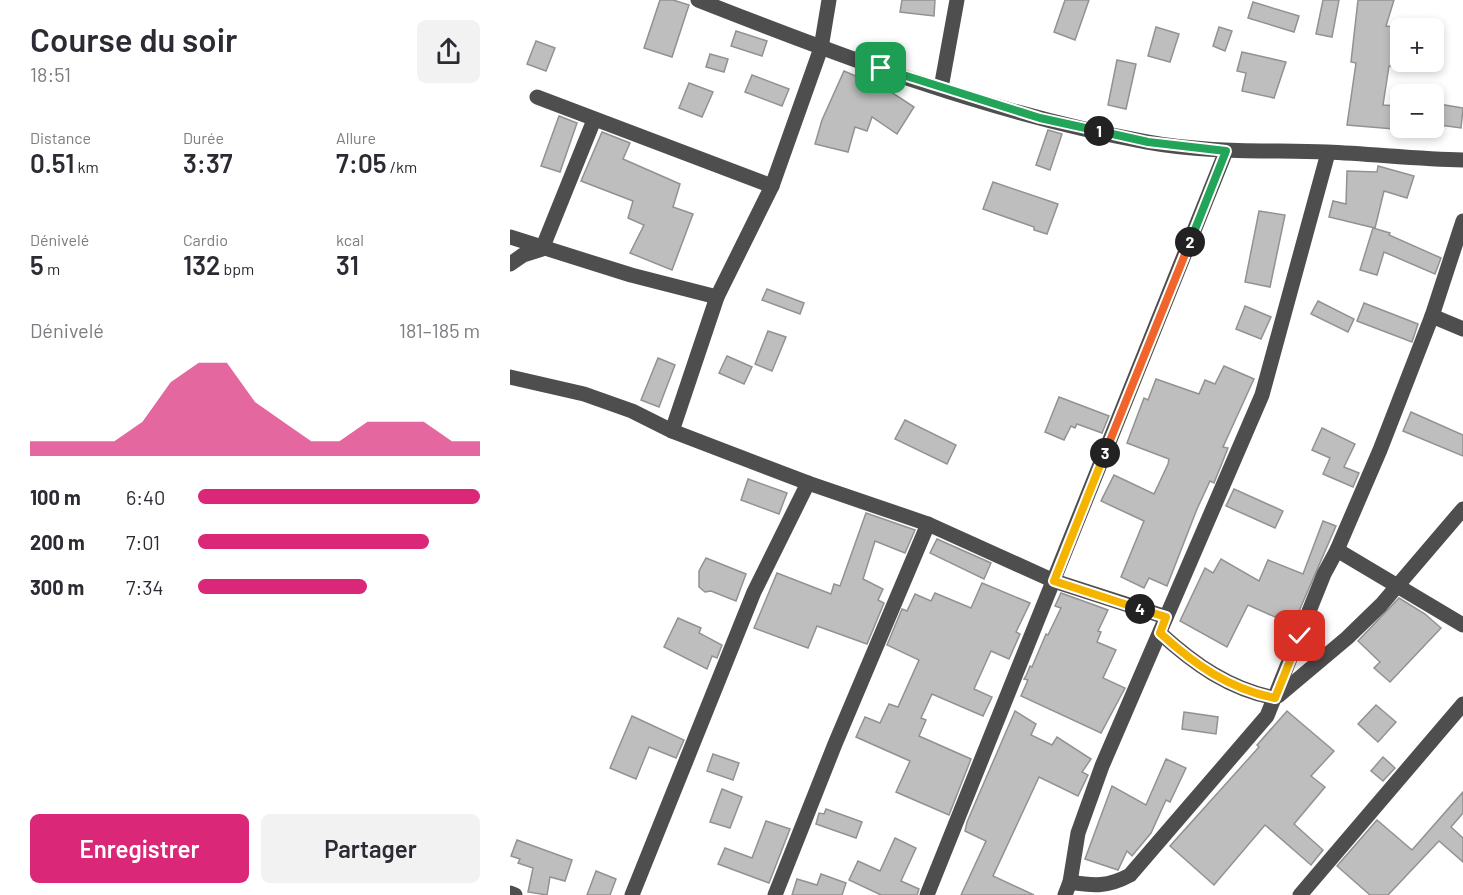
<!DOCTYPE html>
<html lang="fr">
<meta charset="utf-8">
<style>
body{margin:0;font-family:Barlow,sans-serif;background:#f2f2f3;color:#2b2b33;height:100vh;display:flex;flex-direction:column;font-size:22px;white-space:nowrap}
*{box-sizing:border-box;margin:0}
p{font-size:20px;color:#7c7c81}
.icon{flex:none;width:33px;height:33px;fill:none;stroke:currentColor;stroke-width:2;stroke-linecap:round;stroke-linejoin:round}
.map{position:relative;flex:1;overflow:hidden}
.details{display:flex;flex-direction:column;background:#fff;width:510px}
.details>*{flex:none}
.controls{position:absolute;left:880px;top:18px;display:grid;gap:12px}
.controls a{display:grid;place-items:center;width:54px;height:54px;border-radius:9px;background:#fff;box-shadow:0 3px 9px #0003;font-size:30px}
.pin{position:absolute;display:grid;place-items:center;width:51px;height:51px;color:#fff;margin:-26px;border-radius:12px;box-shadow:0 3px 9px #0006}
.km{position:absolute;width:30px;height:30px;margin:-15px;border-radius:50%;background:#222;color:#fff;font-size:16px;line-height:30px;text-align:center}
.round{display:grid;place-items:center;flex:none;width:63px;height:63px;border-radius:9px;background:#f2f2f3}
.head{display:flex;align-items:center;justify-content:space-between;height:102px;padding:0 30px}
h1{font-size:33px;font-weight:600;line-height:45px}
.metrics{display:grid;grid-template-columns:repeat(3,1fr);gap:9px;height:102px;padding:6px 30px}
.metrics div{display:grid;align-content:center}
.metrics b{font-size:26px;font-weight:600}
.metrics small{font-size:16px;font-weight:400}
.metrics p{font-size:16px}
.chart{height:168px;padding:12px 30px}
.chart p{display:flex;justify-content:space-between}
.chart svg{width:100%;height:108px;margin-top:6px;fill:#db2777;opacity:.7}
.button{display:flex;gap:12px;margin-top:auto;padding:12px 30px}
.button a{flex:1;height:69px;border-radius:9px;background:#db2777;color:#fff;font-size:24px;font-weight:600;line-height:69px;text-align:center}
.button a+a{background:#f2f2f3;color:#2b2b33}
ul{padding:0 30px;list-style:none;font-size:20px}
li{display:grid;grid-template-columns:96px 72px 1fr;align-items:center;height:45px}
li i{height:15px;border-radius:8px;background:#db2777}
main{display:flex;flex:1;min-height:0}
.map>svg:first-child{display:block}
.building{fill:#bebebe;stroke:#929292;stroke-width:1.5}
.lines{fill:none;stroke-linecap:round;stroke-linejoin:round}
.minor{stroke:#4e4e4e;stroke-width:15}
.split-1-casing{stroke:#fff;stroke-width:12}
.split-2-casing{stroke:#fff;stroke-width:12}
.split-3-casing{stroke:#fff;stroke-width:12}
.split-4-casing{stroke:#fff;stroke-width:12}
.split-5-casing{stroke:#fff;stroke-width:12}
.split-1{stroke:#22a559;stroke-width:8}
.split-2{stroke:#22a559;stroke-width:8}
.split-3{stroke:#f0652b;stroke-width:8}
.split-4{stroke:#f5b400;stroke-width:8}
.split-5{stroke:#f5b400;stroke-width:8}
</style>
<main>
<section class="details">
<div class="head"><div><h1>Course du soir</h1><p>18:51</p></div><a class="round"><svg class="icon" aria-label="share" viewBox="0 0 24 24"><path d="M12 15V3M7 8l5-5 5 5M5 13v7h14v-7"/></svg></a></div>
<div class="metrics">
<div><p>Distance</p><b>0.51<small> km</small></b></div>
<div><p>Durée</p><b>3:37</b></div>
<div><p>Allure</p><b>7:05<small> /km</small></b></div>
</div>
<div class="metrics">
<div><p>Dénivelé</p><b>5<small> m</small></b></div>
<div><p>Cardio</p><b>132<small> bpm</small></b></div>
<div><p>kcal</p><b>31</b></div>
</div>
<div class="chart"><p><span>Dénivelé</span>181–185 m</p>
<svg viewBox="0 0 160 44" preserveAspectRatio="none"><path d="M0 44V38L10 38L20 38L30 38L40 30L50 14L60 6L70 6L80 22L90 30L100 38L110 38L120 30L130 30L140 30L150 38L160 38V44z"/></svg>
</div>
<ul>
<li><b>100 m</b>6:40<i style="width:100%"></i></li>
<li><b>200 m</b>7:01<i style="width:82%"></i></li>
<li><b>300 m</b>7:34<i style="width:60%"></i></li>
</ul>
<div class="button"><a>Enregistrer</a><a>Partager</a></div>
</section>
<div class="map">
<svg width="953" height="895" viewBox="0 0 953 895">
<rect width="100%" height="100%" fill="#fff"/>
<!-- building -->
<g class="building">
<path d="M 150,0 L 163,0 L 179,5 L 162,57 L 134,48 Z"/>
<path d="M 392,0 L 425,0 L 424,16 L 390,12 Z"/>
<path d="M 555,0 L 579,0 L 565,40 L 544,32 Z"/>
<path d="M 813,0 L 829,0 L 822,37 L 806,34 Z"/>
<path d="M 848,0 L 884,0 L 876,26 L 891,28 L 891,68 L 879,66 L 873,105 L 886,106 L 884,129 L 837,125 L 846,63 L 841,62 Z"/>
<path d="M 743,2 L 789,16 L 784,32 L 738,18 Z"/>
<path d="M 646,27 L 669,34 L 660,62 L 638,56 Z"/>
<path d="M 709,27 L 722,31 L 715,51 L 703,46 Z"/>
<path d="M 226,31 L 257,41 L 252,56 L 221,46 Z"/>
<path d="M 26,41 L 45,48 L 36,71 L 17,64 Z"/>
<path d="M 732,52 L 776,62 L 764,98 L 732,91 L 736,73 L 727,71 Z"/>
<path d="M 200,54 L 218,59 L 214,72 L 196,67 Z"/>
<path d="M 607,60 L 626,64 L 616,109 L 598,105 Z"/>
<path d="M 334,71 L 378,90 L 404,107 L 387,134 L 362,117 L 357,131 L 345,127 L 338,152 L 305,144 L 312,120 Z"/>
<path d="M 242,75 L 279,89 L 272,106 L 235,92 Z"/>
<path d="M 179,83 L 203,92 L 192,117 L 169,108 Z"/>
<path d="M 929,104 L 953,108 L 951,128 L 930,125 L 931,119 L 927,118 Z"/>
<path d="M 49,116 L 67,123 L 50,172 L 31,166 Z"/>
<path d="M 538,130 L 552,134 L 540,170 L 526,165 Z"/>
<path d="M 92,132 L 120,143 L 113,159 L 170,184 L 163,207 L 183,214 L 162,270 L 120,253 L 134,225 L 118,218 L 123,201 L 71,181 Z"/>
<path d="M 868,166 L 904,176 L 897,198 L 874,191 L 865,228 L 819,217 L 823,201 L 836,204 L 837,171 L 867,172 Z"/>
<path d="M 483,182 L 548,204 L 537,234 L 524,230 L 524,227 L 473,209 Z"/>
<path d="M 749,211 L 775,215 L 760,287 L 735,282 Z"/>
<path d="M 863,228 L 880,233 L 879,235 L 931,258 L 925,274 L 874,252 L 867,275 L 850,270 Z"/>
<path d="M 257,289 L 294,303 L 290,314 L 252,300 Z"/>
<path d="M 808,301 L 844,319 L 838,332 L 801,314 Z"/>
<path d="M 854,303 L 908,324 L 902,342 L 847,321 Z"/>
<path d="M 735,306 L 761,317 L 751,339 L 726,329 Z"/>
<path d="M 258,331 L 276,337 L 262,371 L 245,364 Z"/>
<path d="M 217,356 L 242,367 L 234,384 L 209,373 Z"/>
<path d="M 148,358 L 165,365 L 149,407 L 131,400 Z"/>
<path d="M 714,366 L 744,379 L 713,447 L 718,448 L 704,483 L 700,481 L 687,509 L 657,586 L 639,578 L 634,588 L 611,577 L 634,521 L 591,501 L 604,475 L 644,494 L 658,464 L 659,459 L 617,443 L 634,398 L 638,400 L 646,379 L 689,394 L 695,380 L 705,384 Z"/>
<path d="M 549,397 L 599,416 L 592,433 L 567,424 L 565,428 L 561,426 L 554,440 L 535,432 Z"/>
<path d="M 901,412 L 953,435 L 953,456 L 893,431 Z"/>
<path d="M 395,420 L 446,445 L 437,464 L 385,439 Z"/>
<path d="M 812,428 L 845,444 L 834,467 L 849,473 L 843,487 L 813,474 L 820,458 L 802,450 Z"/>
<path d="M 238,479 L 277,493 L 269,514 L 231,500 Z"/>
<path d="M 724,489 L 773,511 L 765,528 L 716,506 Z"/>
<path d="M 356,513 L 405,530 L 395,553 L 365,541 L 353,579 L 373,589 L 368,600 L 374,603 L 357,644 L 307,626 L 298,648 L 244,628 L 267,573 L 321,594 L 324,584 L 330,586 Z"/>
<path d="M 813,521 L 826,526 L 783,625 L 738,605 L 717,647 L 670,621 L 695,568 L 703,573 L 711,559 L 749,581 L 758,560 L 793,574 Z"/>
<path d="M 427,539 L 481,563 L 474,579 L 420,553 Z"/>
<path d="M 196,558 L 236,574 L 226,601 L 201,591 L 195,592 L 189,587 L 189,571 Z"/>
<path d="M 472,583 L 520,603 L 506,632 L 510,634 L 499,659 L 481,651 L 464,689 L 482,697 L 473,716 L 422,694 L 411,718 L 416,720 L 409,736 L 461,759 L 439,815 L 386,792 L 400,761 L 346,737 L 355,717 L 370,723 L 379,704 L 388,707 L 409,660 L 377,645 L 392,609 L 397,611 L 405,594 L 421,601 L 425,593 L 461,608 Z"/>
<path d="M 551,593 L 598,610 L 588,631 L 591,632 L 587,642 L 606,650 L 593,678 L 615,688 L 591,733 L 511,696 L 518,680 L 514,679 L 516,676 L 520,666 L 522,667 L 536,634 L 538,635 L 551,608 L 545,606 Z"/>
<path d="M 889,598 L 915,614 L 931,628 L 880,682 L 864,668 L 870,662 L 848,641 Z"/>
<path d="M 168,618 L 191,628 L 189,633 L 212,645 L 207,658 L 202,656 L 197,669 L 154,647 Z"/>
<path d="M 866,705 L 886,722 L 868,742 L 848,724 Z"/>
<path d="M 505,711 L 526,724 L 521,735 L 542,745 L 547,737 L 581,759 L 572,772 L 578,775 L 568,796 L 529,777 L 483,876 L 524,895 L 451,895 L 476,841 L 455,831 L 457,822 Z"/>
<path d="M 777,711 L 824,751 L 801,776 L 815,787 L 784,824 L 813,850 L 801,865 L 755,825 L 704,885 L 660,846 L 749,747 L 747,745 Z"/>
<path d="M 674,712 L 708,717 L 706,734 L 672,729 Z"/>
<path d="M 122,716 L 174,740 L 166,758 L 139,747 L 126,779 L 100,768 Z"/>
<path d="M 203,754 L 229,763 L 223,780 L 197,771 Z"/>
<path d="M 873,757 L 885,768 L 873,781 L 861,771 Z"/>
<path d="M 656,759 L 676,768 L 660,802 L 656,800 L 641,833 L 622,856 L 617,851 L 608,870 L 575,859 L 602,786 L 636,805 Z"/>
<path d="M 212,789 L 232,797 L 220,828 L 200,822 Z"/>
<path d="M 953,792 L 953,813 L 941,827 L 953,838 L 953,862 L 929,841 L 878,895 L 860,895 L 827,866 L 867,820 L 902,850 Z"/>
<path d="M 316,809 L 352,822 L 346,838 L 306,824 L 309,813 L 314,814 Z"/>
<path d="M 256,821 L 280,829 L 259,883 L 208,864 L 215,848 L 242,858 Z"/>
<path d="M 385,838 L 406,848 L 391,881 L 409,889 L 407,895 L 371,895 L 339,880 L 348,861 L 370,871 Z"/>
<path d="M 7,840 L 62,860 L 55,881 L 40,877 L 37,895 L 18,892 L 23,868 L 8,863 L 10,859 L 1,856 Z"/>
<path d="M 86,871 L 106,879 L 100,895 L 77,895 Z"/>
<path d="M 311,874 L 336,883 L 332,895 L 282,895 L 287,879 L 307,885 Z"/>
</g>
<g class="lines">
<!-- minor -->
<g class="minor">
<path d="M 188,0 C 333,57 482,114 637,142 C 696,153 757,150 817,152 C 863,154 908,159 953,160"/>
<path d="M 431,88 L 447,0"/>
<path d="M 27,97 L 262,186"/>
<path d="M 0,237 L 121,275 L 207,297"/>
<path d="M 0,264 L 13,255 L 32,249 L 84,120"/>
<path d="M 922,316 L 953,329"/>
<path d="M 0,377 L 74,394 L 122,411 L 162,431 L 298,483 L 418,524 L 544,581 L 656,617"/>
<path d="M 162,431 L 207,297 L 262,186 L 311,48 L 319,0"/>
<path d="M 827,550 L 953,625"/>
<path d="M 650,633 C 684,664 719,689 765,698"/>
<path d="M 768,696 L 837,638 L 871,605 L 953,509"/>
<path d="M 560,882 C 584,886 598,887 620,875 L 757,716 L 814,574 L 827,550 L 870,450 L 922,316 L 953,221"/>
<path d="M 0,893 L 5,895"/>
<path d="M 122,895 L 244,592 L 298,483"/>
<path d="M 265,895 L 325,744 L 418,524"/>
<path d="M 417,895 L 716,151"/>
<path d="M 555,895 L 560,882 L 568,833 L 592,766 L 752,395 L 818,153"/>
<path d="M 790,895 L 953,704"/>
</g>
</g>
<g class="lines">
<defs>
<path id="split-1" d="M 371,68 L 530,118 L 589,131"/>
<path id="split-2" d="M 589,131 L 638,142 L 716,151 L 680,242"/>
<path id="split-3" d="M 595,453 L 680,242"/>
<path id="split-4" d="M 595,453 L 544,581 L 630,609"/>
<path id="split-5" d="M 630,609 L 656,617 L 650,633 C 684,664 719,689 765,698 L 790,636"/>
</defs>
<!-- split-1 casing -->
<use href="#split-1" class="split-1-casing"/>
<!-- split-2 casing -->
<use href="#split-2" class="split-2-casing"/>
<!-- split-3 casing -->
<use href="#split-3" class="split-3-casing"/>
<!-- split-4 casing -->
<use href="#split-4" class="split-4-casing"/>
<!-- split-5 casing -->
<use href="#split-5" class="split-5-casing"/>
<!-- split-1 -->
<use href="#split-1" class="split-1"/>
<!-- split-2 -->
<use href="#split-2" class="split-2"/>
<!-- split-3 -->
<use href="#split-3" class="split-3"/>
<!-- split-4 -->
<use href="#split-4" class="split-4"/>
<!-- split-5 -->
<use href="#split-5" class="split-5"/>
</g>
</svg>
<div class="controls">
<a>+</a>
<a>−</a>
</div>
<div class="pin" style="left:371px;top:68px;background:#1e9e55"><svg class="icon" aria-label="arrive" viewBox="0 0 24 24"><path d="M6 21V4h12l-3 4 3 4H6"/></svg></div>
<div class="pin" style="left:790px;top:636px;background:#d93025"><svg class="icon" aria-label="check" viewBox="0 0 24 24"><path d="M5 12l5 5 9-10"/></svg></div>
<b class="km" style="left:589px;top:131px">1</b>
<b class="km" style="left:680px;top:242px">2</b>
<b class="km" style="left:595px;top:453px">3</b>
<b class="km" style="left:630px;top:609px">4</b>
</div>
</main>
